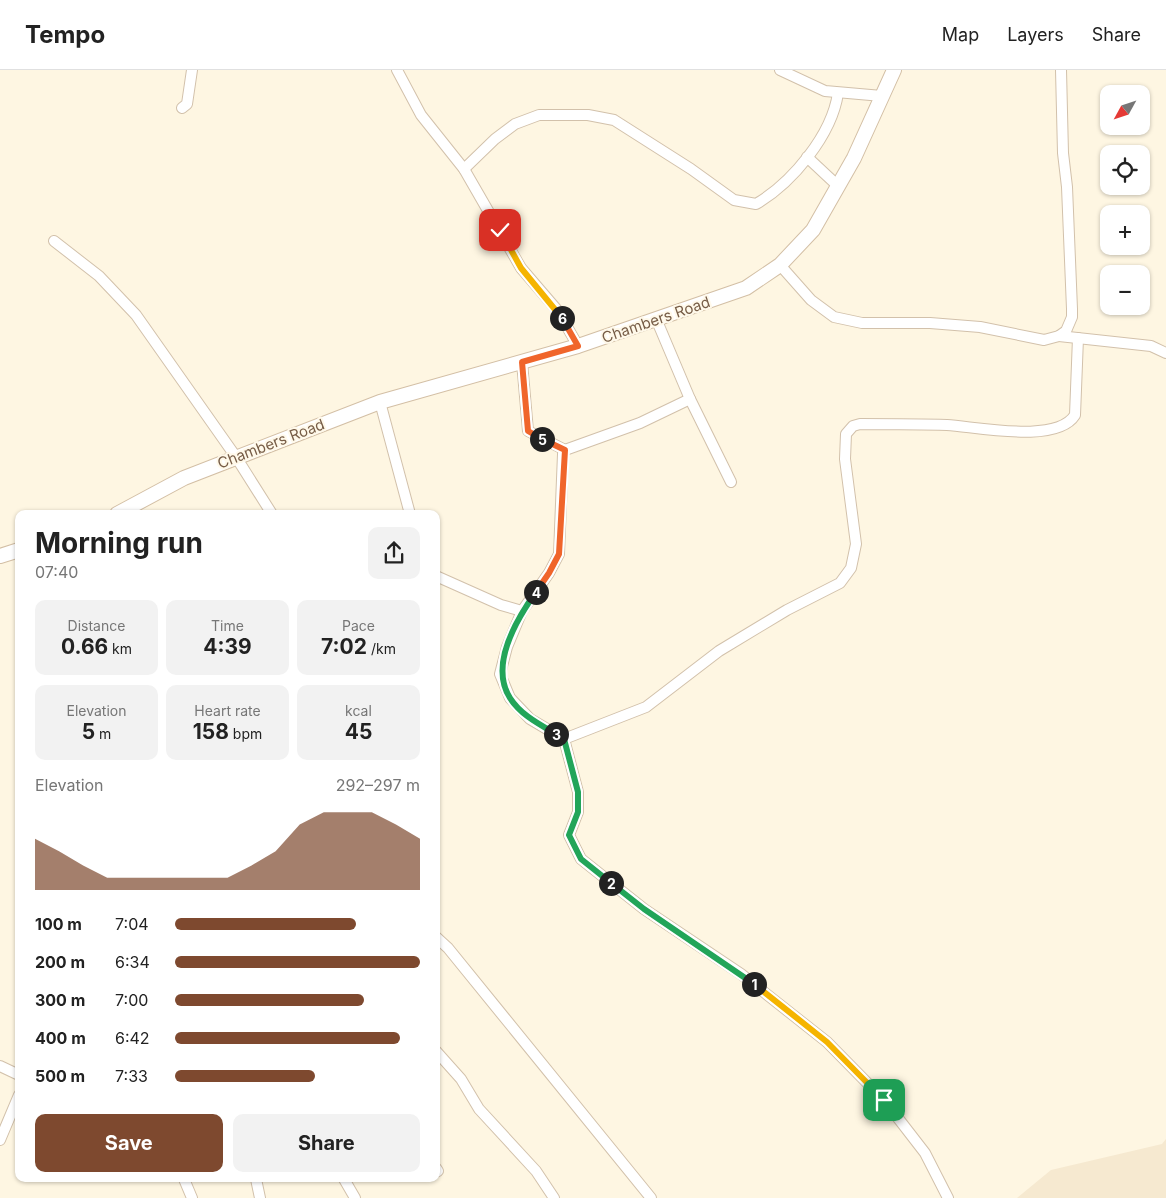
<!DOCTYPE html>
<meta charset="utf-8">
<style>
body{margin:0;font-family:Inter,sans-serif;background:#f2f2f2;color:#222;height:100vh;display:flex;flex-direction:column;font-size:19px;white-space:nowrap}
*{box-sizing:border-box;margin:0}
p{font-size:16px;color:#767676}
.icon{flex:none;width:28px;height:28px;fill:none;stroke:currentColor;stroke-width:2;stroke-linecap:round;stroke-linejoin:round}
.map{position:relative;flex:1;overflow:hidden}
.details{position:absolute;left:15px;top:440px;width:425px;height:672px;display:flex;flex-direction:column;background:#fff;border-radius:10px;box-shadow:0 1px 4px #0004}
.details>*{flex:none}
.needle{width:32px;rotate:230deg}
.controls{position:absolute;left:1100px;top:15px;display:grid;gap:10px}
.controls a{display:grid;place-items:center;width:50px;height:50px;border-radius:10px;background:#fff;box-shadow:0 1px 4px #0004;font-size:25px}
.pin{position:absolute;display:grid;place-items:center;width:42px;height:42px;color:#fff;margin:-21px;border-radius:10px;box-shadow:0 2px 8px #0006}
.km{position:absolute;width:25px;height:25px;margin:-12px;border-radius:50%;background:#222;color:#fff;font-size:14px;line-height:25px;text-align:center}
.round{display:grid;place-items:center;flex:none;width:52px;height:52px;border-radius:10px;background:#f2f2f2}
.head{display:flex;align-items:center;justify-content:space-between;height:85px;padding:0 20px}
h1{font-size:28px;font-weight:700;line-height:38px}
.metrics{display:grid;grid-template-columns:repeat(3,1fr);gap:8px;height:85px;padding:5px 20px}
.metrics div{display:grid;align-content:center;border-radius:10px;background:#f2f2f2;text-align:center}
.metrics b{font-size:21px;font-weight:700}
.metrics small{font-size:14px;font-weight:400}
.metrics p{font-size:14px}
.chart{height:140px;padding:10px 20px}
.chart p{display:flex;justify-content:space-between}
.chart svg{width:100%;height:90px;margin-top:5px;fill:#7e492f;opacity:.7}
.cta{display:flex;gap:10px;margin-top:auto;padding:10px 20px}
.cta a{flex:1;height:58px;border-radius:10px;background:#7e492f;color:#fff;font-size:20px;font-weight:700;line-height:58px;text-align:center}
.cta a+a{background:#f2f2f2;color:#222}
ul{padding:0 20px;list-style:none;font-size:16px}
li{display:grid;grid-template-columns:80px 60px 1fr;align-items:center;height:38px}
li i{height:12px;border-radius:6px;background:#7e492f}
header{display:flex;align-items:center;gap:30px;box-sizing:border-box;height:70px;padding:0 25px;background:#fff;border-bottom:1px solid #e0e0e0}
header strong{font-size:24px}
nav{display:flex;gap:28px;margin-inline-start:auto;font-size:18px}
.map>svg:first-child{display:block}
.residential{fill:#f6e9d0}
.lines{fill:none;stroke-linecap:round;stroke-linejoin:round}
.street-casing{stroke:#d2c1ab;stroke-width:12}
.secondary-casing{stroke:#d3bfa5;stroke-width:16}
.street{stroke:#fff;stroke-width:10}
.secondary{stroke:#fff;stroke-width:14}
.split-1-casing{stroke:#fff;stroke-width:10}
.split-2-casing{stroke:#fff;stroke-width:10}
.split-3-casing{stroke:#fff;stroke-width:10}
.split-4-casing{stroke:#fff;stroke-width:10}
.split-5-casing{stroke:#fff;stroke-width:10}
.split-6-casing{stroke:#fff;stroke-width:10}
.split-7-casing{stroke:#fff;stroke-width:10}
.split-1{stroke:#f5b400;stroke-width:6}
.split-2{stroke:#22a559;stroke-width:6}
.split-3{stroke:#22a559;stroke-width:6}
.split-4{stroke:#22a559;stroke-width:6}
.split-5{stroke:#f0652b;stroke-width:6}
.split-6{stroke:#f0652b;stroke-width:6}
.split-7{stroke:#f5b400;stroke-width:6}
.labels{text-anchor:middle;stroke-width:4;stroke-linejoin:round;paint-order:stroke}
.street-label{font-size:15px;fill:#775d47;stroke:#fff9ea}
</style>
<header>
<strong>Tempo</strong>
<nav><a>Map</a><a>Layers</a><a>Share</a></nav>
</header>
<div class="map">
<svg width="1166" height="1128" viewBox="0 0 1166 1128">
<rect width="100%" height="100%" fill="#fef6e2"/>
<!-- residential -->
<path class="residential" d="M 1166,1069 L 1166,1128 L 1017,1128 L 1051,1100 L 1162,1074 Z"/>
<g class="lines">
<defs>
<g id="street">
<path d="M 397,0 L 421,45 L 464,99 L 521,198 L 558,241 L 578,276"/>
<path d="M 780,0 L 825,21 L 882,26"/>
<path d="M 182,38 L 187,34 L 192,0"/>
<path d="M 807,87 L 838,116"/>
<path d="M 464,99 L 495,69 L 515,54 L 539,45 L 588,45 L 614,50 L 691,99 L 734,130 L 756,134 C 792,113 832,65 838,23"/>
<path d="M 54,171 L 99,206 L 136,245 L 236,387 L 272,444"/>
<path d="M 780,195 L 811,230 L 834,247 L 862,253 L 930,253 L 980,257 L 1044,270 L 1059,266 L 1066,261 L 1072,247 L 1072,239 L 1067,117 L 1063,83 L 1061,0"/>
<path d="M 657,251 L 690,329 L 731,412"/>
<path d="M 1059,266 L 1151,276 L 1166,283"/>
<path d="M 522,292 L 528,361 L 565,380"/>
<path d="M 380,332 L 410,444"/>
<path d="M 436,506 L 501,535 L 522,541 L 549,503 L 559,484 L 563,384 L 565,380 L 640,353 L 690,329"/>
<path d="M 522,541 L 507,577 L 500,604 L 510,628 L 530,649 L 564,669 L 646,637 L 719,581 L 787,540 L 840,513 L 851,498 L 856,474 L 845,389 L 846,364 L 853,356 L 860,354 C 889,354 918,354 947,355 C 978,357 1057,374 1075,345 L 1078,268"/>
<path d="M 564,669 L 578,722 L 578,742 L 569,765 L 581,789 L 644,839 L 741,904 L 827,972 L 884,1030 L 925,1083 L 948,1128"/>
<path d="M 436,867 L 448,878 L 651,1128"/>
<path d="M 436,981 L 461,1009 L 479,1039 L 536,1101 L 554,1128"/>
<path d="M 0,996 L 19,1005"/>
<path d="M 0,1070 L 19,1025"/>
<path d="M 436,1098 L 438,1101"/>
<path d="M 184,1109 L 192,1128"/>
<path d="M 256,1109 L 260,1128"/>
<path d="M 344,1109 L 355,1128"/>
</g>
<g id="secondary">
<path d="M 117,444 L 184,408 L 380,332 L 578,276 L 746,218 L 780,195 L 813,160 L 854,88 L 894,0"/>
<path d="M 0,486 L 19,480"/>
</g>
</defs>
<!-- street casing -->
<use href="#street" class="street-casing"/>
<!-- secondary casing -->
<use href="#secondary" class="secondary-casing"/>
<!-- street -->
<use href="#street" class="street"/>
<!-- secondary -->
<use href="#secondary" class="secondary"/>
</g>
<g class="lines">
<defs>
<path id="split-1" d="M 754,914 L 827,972 L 884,1030"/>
<path id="split-2" d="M 611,813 L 644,839 L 754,914"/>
<path id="split-3" d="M 556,664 L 564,669 L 578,722 L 578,742 L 569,765 L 581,789 L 611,813"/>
<path id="split-4" d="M 536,522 C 516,550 489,595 510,628 C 521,645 539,654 556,664"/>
<path id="split-5" d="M 536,522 L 549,503 L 559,484 L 565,380 L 542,369"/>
<path id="split-6" d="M 542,369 L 528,361 L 522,292 L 578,276 L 562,248"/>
<path id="split-7" d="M 500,160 L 521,198 L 562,248"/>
</defs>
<!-- split-1 casing -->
<use href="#split-1" class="split-1-casing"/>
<!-- split-2 casing -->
<use href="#split-2" class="split-2-casing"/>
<!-- split-3 casing -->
<use href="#split-3" class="split-3-casing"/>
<!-- split-4 casing -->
<use href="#split-4" class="split-4-casing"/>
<!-- split-5 casing -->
<use href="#split-5" class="split-5-casing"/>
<!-- split-6 casing -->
<use href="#split-6" class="split-6-casing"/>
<!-- split-7 casing -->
<use href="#split-7" class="split-7-casing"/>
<!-- split-1 -->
<use href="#split-1" class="split-1"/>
<!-- split-2 -->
<use href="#split-2" class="split-2"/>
<!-- split-3 -->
<use href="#split-3" class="split-3"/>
<!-- split-4 -->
<use href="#split-4" class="split-4"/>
<!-- split-5 -->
<use href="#split-5" class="split-5"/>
<!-- split-6 -->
<use href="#split-6" class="split-6"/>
<!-- split-7 -->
<use href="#split-7" class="split-7"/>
</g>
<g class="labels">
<!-- street labels -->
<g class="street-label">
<text transform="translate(656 250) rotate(-19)" y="5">Chambers Road</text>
<text transform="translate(271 374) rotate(-21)" y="5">Chambers Road</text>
</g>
</g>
</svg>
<div class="controls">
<a><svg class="needle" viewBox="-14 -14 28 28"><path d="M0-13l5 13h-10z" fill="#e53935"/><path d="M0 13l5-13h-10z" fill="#767676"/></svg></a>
<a><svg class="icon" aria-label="locate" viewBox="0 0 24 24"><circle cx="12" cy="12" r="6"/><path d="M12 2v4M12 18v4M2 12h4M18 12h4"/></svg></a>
<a>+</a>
<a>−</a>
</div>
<div class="pin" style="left:884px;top:1030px;background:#1e9e55"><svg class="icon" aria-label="arrive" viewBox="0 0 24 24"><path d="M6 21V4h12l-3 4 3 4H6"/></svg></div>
<div class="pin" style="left:500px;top:160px;background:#d93025"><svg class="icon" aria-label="check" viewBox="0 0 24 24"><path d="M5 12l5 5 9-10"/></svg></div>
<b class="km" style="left:754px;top:914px">1</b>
<b class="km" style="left:611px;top:813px">2</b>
<b class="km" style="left:556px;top:664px">3</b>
<b class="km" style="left:536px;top:522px">4</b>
<b class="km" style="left:542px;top:369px">5</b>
<b class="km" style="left:562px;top:248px">6</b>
<section class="details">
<div class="head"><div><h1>Morning run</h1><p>07:40</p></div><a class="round"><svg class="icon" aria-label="share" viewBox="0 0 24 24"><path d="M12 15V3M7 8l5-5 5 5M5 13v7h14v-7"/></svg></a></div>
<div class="metrics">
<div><p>Distance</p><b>0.66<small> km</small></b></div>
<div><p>Time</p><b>4:39</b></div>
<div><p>Pace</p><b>7:02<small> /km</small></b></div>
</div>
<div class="metrics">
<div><p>Elevation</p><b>5<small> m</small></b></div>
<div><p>Heart rate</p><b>158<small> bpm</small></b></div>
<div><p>kcal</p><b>45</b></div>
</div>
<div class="chart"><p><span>Elevation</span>292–297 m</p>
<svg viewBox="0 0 160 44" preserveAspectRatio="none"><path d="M0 44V19L10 25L20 32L30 38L40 38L50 38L60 38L70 38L80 38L90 32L100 25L110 12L120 6L130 6L140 6L150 12L160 19V44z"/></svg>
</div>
<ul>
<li><b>100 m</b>7:04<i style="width:74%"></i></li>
<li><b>200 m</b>6:34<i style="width:100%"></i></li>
<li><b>300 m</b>7:00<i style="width:77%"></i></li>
<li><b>400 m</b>6:42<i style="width:92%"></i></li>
<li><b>500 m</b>7:33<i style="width:57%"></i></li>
</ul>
<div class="cta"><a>Save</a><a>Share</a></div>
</section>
</div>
